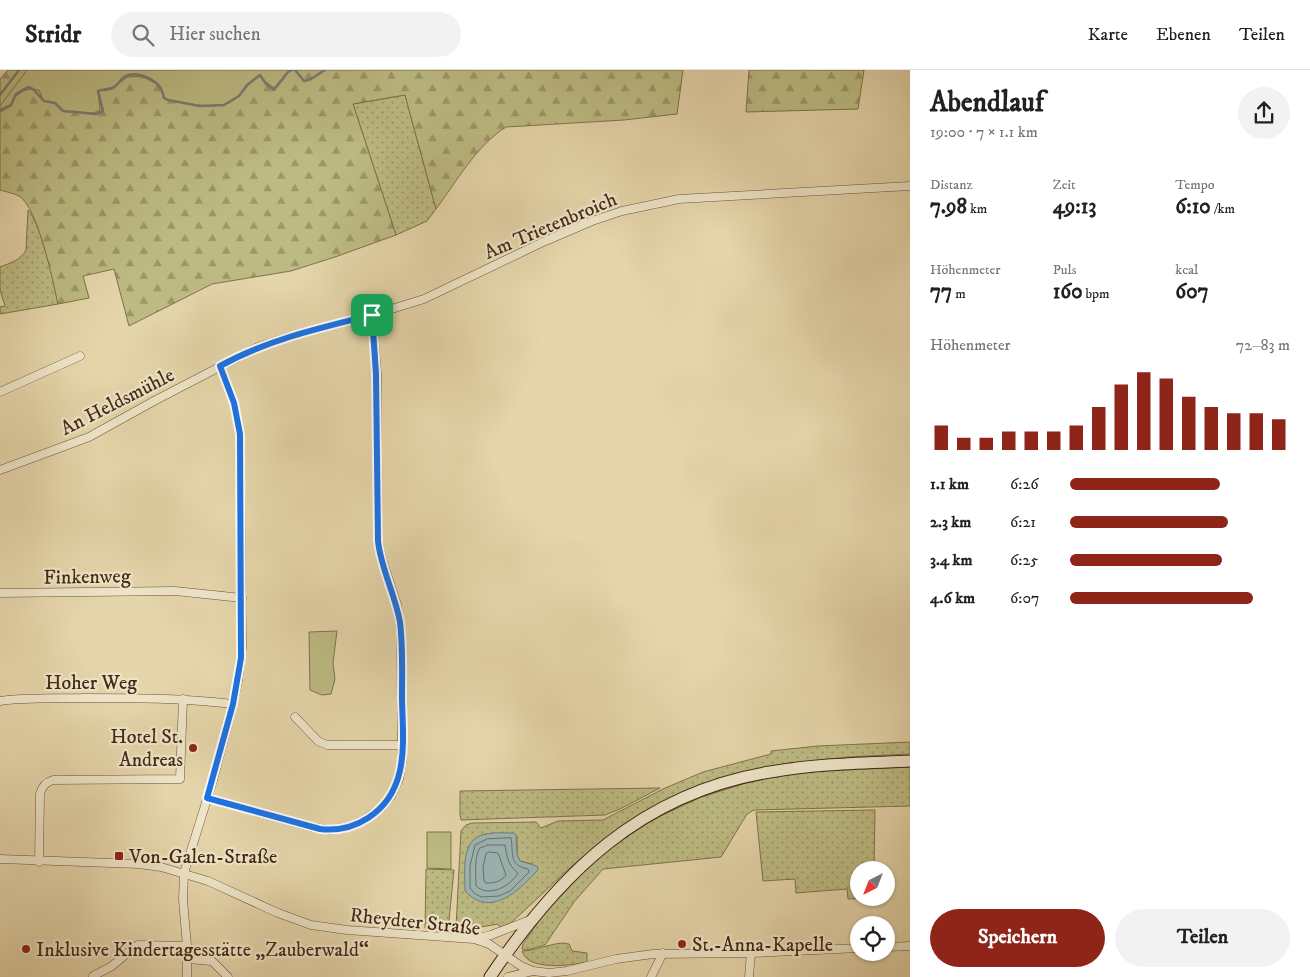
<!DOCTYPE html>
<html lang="de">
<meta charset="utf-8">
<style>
body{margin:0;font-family:"IM FELL DW Pica",serif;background:#f2f2f2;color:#202124;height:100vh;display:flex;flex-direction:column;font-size:19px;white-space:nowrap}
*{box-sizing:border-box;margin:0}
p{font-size:16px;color:#757577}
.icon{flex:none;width:28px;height:28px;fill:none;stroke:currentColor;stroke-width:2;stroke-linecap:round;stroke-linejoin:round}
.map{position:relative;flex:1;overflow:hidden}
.side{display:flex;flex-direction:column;background:#fff;width:400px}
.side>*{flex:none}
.needle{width:32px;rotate:222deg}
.buttons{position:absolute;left:850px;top:791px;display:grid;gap:10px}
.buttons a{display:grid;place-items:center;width:45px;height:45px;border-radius:50%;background:#fff;box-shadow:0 1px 4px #0004;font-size:25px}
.pin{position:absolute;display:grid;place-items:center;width:42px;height:42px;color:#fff;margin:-21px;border-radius:10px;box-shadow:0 2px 8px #0006}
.round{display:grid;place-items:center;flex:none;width:52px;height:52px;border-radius:26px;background:#f2f2f2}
.headline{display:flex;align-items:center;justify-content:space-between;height:85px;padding:0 20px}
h1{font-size:28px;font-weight:700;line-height:38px}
.figures{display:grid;grid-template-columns:repeat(3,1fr);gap:8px;height:85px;padding:5px 20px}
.figures div{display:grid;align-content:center}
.figures b{font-size:21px;font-weight:700}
.figures small{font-size:14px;font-weight:400}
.figures p{font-size:14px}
.chart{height:140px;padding:10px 20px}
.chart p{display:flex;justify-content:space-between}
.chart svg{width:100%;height:90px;margin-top:5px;stroke:#8f2418;stroke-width:6}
.button{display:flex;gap:10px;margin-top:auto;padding:10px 20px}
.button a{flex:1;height:58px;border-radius:30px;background:#8f2418;color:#fff;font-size:20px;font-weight:700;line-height:58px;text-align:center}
.button a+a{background:#f2f2f2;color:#202124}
ul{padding:0 20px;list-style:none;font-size:16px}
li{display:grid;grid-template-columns:80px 60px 1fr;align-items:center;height:38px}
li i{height:12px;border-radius:6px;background:#8f2418}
header{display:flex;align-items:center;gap:30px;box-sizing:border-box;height:70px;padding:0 25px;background:#fff;border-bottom:1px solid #e0e0e0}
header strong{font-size:24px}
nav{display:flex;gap:28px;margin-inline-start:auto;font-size:18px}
.search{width:350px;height:45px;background:#f2f2f2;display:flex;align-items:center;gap:12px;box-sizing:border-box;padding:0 18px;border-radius:28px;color:#757577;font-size:19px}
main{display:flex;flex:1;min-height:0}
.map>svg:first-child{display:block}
.grass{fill:url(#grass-dots);stroke:#80724c;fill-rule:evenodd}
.forest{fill:url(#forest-firs);stroke:#80724c}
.green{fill:#bdbb83;stroke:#80724c}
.water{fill:#9bb6b5;stroke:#787d75}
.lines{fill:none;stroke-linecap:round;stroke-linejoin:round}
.shore{stroke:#6f6f65;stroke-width:1}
.stream{stroke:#787d75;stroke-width:2.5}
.street-casing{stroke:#6c533a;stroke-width:9}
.secondary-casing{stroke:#432815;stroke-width:13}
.street{stroke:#eee4c8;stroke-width:8}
.secondary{stroke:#eee4c8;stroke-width:11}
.route-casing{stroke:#fff;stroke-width:10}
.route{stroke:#1a73e8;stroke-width:6}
.poi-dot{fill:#8f2418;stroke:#eee4c8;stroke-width:2}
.labels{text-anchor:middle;stroke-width:4.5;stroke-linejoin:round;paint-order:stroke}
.street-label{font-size:20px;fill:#432815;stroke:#eee4c8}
.poi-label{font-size:20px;fill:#432815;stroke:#eee4c8;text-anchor:start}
</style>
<header>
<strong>Stridr</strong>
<div class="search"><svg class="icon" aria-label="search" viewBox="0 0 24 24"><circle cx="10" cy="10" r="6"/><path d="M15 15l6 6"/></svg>Hier suchen</div>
<nav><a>Karte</a><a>Ebenen</a><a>Teilen</a></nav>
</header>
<main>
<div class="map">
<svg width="910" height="907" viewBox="0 0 910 907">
<defs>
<pattern id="grass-dots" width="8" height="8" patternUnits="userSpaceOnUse" patternTransform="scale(1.25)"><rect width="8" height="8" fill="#bdbb83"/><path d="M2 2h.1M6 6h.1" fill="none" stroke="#9b986a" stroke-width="1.8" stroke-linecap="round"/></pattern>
<pattern id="forest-firs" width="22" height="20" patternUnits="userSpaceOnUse" patternTransform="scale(1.25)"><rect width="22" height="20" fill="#bdbb83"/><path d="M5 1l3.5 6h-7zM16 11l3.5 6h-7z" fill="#9b986a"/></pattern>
</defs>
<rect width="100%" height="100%" fill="#e5d5aa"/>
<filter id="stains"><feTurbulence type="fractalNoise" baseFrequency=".004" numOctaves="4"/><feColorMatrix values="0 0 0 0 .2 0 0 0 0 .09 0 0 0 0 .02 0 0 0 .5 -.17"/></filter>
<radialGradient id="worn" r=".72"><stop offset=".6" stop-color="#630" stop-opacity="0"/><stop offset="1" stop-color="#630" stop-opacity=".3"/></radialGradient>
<!-- grass -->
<g class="grass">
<path d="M 405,25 L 436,139 L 427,151 L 396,165 L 353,34 Z"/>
<path d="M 28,140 C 43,158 53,211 58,234 L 0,244 L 0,237 L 5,236 L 0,220 L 0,197 C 10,193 21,190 26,180 Z"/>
<path d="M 910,672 L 910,684 L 847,687 L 754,700 L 723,709 L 642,744 L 605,769 L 573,795 L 511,853 L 501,858 L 498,854 L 475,858 L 456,857 L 461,761 L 466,755 L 472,753 L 536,752 L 541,758 L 558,751 L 603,750 L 663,719 L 703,702 L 771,684 L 771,681 L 818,676 ZM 486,764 L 517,767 L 517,784 L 520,791 L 532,794 L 465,795 C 469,778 467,770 486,764 Z"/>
<path d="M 910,697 L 910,736 L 754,740 L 747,744 L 721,787 L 603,799 L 574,832 L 545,875 L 527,880 L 522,879 L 523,874 L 543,845 L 595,790 L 609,777 L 654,749 L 699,728 L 761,708 L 821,701 Z"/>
<path d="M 660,718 L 620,739 L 605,745 L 461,750 L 460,744 L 460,721 Z"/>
<path d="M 875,740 L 874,800 L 859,800 L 859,828 L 874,828 L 848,829 L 847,819 L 796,823 L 795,809 L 763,811 L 756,742 Z"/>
<path d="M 426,799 L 454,800 L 448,860 L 425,858 Z"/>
<path d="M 563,873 L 569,874 L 572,881 L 587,883 L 587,892 C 573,895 528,902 522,881 C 535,881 548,874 563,873 Z"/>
</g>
<!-- forest -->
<g class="forest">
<path d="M 8,0 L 683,0 L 677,44 L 624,50 L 506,57 C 476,76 457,111 436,139 L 405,25 L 353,34 L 396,165 L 335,187 L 291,201 L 212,214 L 129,256 L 114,199 L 83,206 L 89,228 L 58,234 C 53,212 38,137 19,126 C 14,123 6,122 0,120 L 0,9 Z"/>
<path d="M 749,0 L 864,0 L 858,39 L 746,42 Z"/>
</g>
<!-- green -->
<g class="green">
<path d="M 27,0 L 289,0 L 274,18 L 265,11 L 261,6 L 259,5 C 251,12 246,18 240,25 C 222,44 190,33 168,30 L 165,28 L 158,15 L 142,6 L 128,7 L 113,17 L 98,21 L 100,40 L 91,44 L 74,41 L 68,42 L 61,40 L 56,34 L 43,30 L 39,20 L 29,19 L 23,21 L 15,27 L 11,36 L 0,42 L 0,36 Z"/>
<path d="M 337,561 L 333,593 L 335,609 L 331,624 L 322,625 L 310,620 L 309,562 Z"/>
<path d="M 427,762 L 451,762 L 451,799 L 427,798 Z"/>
</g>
<!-- water -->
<path class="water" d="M 514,763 L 516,765 L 517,784 L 520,791 L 537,796 L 538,800 C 519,820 491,849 465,821 C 465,801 460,768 486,764 C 495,762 505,763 514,763 Z"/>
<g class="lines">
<!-- shore -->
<g class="shore">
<path d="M 511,768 C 514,784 508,795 528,799 L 529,802 L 510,821 L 499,826 L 481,827 L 474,823 L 470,818 L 470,796 L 475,775 L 487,769 Z"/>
<path d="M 488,775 L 505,775 C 507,787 508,795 518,803 C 511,816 489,828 476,816 C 476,807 474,785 480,778 C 482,777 486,776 488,775 Z"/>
<path d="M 489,782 L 498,783 L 506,805 C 501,812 494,813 486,813 L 484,811 L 483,797 L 486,784 Z"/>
</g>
<!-- stream -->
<g class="stream">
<path d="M 295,0 L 304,11 L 311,9 L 325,0"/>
<path d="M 0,25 L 19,0"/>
<path d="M 0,40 L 11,35 L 16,24 L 28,17 L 33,19 L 44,31 L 55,33 L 63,41 L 96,44 L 103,41 L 98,21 C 103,19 108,20 113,18 C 118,15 120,10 124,7 C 135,0 153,8 160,17 C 162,20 163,24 164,28 L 168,30 L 200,36 L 224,35 L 239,26 L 247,15 L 260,5 L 266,14 L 274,20 L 288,2 L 292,0"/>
</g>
<defs>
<g id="street">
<path d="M 0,322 L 80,286"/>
<path d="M 0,400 L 89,367 L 154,331 L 258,277 L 288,267 L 372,245 L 424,229 L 543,172 L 592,151 L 622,141 L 679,129 L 910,116"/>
<path d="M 0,523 L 175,521 L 242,528"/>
<path d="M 0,631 C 28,627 56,629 84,628 C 134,628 183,628 233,634"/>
<path d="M 295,647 L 318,671 L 327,675 L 403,675"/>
<path d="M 207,728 L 311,757 L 330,760 L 348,757 L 364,750 L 381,738 L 391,726 L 399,709 L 402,692 L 401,563 L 397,535 L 381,486 L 378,471 L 377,304 L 372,245"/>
<path d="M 0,789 L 139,794 L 161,797 L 208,811 L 278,843 L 311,855 L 347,860 L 474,869 L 489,874 L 521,896 L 533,901 L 549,903 L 567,901 L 616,889 L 653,884 L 751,883 L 859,878"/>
<path d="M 39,792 L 40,724 C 42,716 46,712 53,710 L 180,709 L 183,629"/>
<path d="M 475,869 L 491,865 L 530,850"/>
<path d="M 886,877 L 910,876"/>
<path d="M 188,889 L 212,891 L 228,907"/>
<path d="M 93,906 L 112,896 L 132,879 L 138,875 L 187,876"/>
<path d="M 187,907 L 187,876 L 183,830 L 184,803 L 213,710 L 231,642 L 238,611 L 242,577 L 240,364 L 234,333 L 220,296"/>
<path d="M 508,907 L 533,901"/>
<path d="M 651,907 L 663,883"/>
<path d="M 749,907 L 751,883"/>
</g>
<path id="secondary" d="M 490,907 C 560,803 641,723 770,702 C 816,694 863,693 910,691"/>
</defs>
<!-- street casing -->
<use href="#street" class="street-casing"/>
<!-- secondary casing -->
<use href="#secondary" class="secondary-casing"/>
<!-- street -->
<use href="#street" class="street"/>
<!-- secondary -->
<use href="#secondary" class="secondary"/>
</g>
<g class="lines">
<defs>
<path id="route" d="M 372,245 L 376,304 L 378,471 C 381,499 395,524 400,552 C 403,577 402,603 402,629 C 403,672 410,721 368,748 C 354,757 337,761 320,759 L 207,728 L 233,634 L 241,588 L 240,364 L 234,333 L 220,296 C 267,270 319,258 372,245 Z"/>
</defs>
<!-- route casing -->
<use href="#route" class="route-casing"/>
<!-- route -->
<use href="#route" class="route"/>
</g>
<!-- markers -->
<g class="poi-dot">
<circle cx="193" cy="678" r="5"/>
<rect x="114" y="781" width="10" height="10" rx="2.5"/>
<circle cx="682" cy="874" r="5"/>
<circle cx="26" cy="879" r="5"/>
</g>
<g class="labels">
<!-- street labels -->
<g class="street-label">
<text transform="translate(550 155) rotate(-23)" y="7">Am Trietenbroich</text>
<text transform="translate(117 331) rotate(-27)" y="7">An Heldsmühle</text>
<text transform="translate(87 506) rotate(-1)" y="7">Finkenweg</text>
<text x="91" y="619">Hoher Weg</text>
<text transform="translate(415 851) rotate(6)" y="7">Rheydter Straße</text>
</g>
<!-- poi labels -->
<g class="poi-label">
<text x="183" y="673" text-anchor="end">Hotel St.<tspan x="183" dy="23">Andreas</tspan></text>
<text x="129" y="793">Von-Galen-Straße</text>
<text x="692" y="881">St.-Anna-Kapelle</text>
<text x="36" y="886">Inklusive Kindertagesstätte „Zauberwald“</text>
</g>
</g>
<rect width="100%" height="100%" filter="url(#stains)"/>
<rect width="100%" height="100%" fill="url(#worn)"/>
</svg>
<div class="buttons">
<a><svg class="needle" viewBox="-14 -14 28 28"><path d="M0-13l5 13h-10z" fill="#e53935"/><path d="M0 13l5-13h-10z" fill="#757577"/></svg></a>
<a><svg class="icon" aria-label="locate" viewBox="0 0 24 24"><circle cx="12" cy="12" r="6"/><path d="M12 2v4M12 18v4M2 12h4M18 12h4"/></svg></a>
</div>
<div class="pin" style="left:372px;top:245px;background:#1e9e55"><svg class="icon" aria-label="arrive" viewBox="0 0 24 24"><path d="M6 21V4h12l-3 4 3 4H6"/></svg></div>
</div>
<section class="side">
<div class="headline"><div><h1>Abendlauf</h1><p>19:00 · 7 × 1.1 km</p></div><a class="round"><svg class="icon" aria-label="share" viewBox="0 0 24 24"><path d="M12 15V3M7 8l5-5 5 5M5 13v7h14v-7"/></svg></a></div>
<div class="figures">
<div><p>Distanz</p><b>7.98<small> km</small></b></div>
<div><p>Zeit</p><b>49:13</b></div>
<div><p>Tempo</p><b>6:10<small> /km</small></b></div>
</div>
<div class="figures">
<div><p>Höhenmeter</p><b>77<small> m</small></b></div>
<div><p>Puls</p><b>160<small> bpm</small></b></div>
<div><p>kcal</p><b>607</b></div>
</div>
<div class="chart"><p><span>Höhenmeter</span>72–83 m</p>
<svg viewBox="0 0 160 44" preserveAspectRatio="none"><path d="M5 44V32M15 44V38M25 44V38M35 44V35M45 44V35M55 44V35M65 44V32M75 44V23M85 44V12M95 44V6M105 44V9M115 44V18M125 44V23M135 44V26M145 44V26M155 44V29"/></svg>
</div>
<ul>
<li><b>1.1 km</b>6:26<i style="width:68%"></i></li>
<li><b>2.3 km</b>6:21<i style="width:72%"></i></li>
<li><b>3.4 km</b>6:25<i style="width:69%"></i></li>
<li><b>4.6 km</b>6:07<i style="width:83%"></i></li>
</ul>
<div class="button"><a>Speichern</a><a>Teilen</a></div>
</section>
</main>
